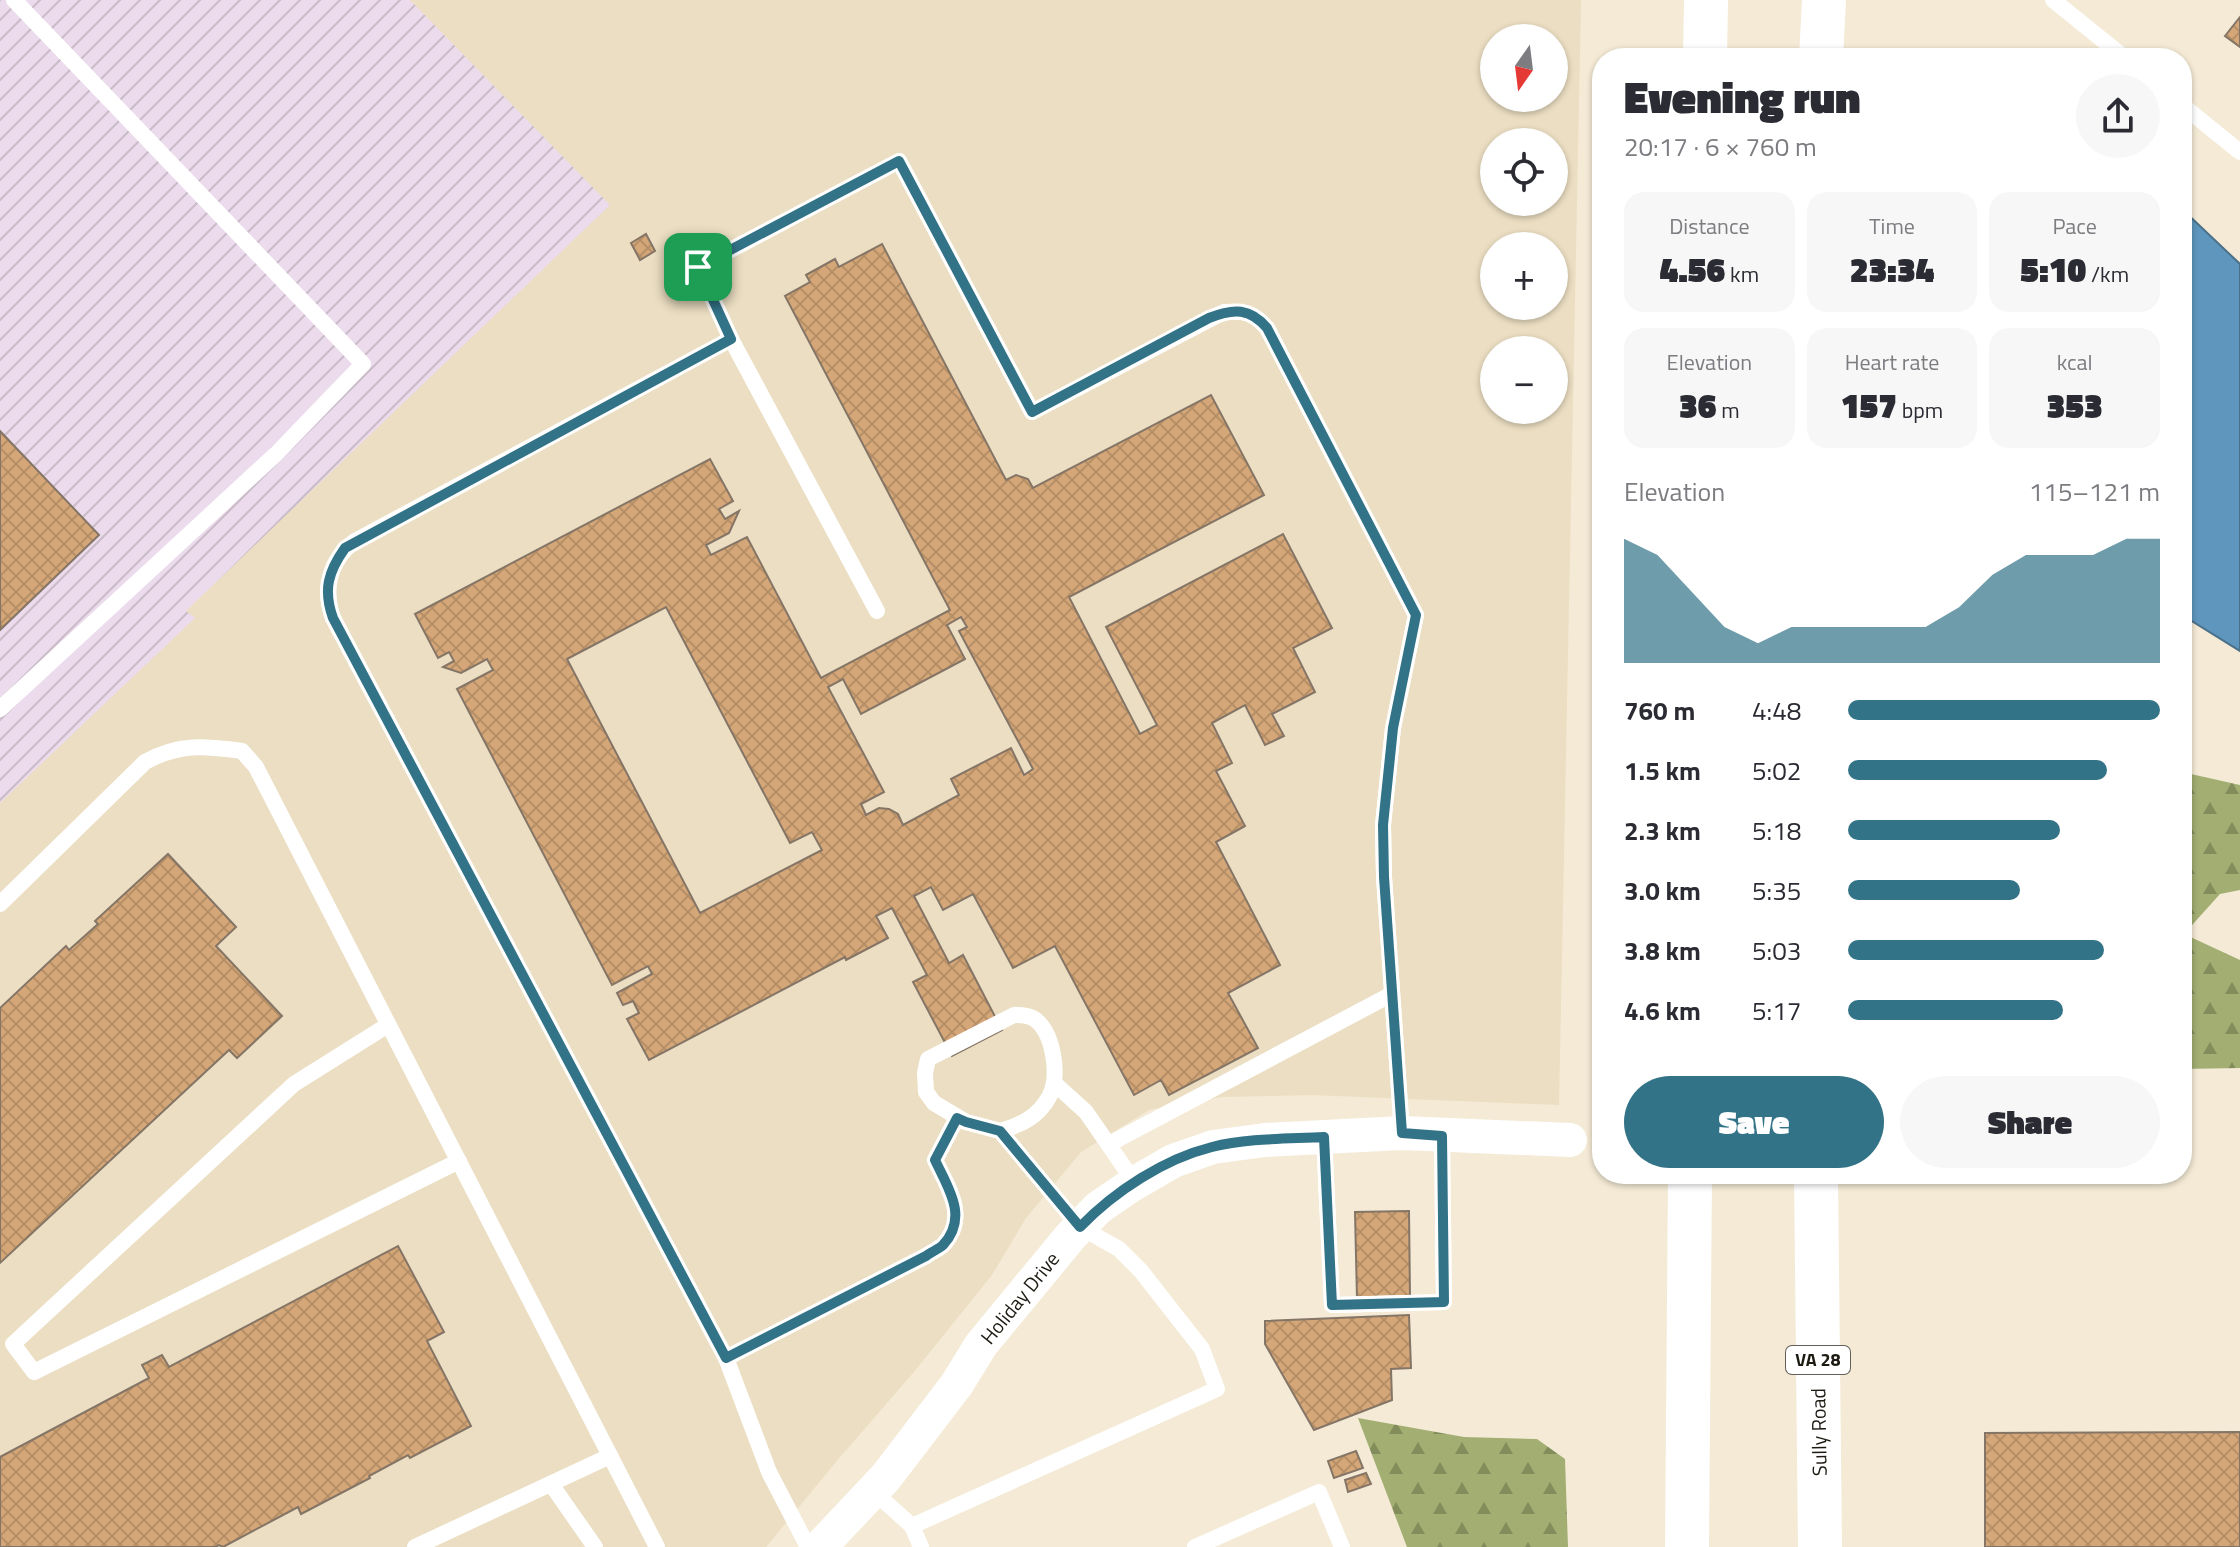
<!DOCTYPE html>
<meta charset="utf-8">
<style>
body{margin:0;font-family:"Titillium Web",sans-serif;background:#f7f7f7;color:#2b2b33;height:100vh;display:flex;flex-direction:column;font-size:30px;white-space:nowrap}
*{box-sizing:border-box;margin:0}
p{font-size:26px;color:#7c7c81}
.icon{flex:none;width:44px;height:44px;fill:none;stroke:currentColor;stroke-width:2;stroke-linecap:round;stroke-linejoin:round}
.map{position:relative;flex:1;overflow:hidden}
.drawer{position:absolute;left:1592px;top:48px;width:600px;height:1136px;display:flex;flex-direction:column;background:#fff;border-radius:32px;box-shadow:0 2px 6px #0004}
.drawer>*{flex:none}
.needle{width:52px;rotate:194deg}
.controls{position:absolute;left:1480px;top:24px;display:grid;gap:16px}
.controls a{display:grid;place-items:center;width:88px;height:88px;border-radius:50%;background:#fff;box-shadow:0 2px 6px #0004;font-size:40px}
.pin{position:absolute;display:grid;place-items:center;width:68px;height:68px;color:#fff;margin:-34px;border-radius:16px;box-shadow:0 4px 12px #0006}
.round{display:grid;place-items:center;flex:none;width:84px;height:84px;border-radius:42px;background:#f7f7f7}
.headline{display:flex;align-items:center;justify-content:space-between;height:136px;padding:0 32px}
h1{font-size:44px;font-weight:800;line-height:60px}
.metrics{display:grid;grid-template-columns:repeat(3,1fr);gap:12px;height:136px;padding:8px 32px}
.metrics div{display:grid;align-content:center;border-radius:20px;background:#f7f7f7;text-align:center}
.metrics b{font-size:34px;font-weight:800}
.metrics small{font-size:22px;font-weight:400}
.metrics p{font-size:22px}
.chart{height:224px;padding:16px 32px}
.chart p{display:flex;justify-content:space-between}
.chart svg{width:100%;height:144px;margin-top:8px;fill:#337387;opacity:.7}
.button{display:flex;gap:16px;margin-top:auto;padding:16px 32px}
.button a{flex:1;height:92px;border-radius:48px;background:#337387;color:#fff;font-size:32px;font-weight:800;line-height:92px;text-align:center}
.button a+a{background:#f7f7f7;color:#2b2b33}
ul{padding:0 32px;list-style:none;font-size:26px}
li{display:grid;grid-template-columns:128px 96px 1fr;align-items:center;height:60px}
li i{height:20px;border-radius:10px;background:#337387}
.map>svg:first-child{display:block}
.built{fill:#ebdec2;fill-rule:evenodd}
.industrial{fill:url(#industrial-furrows)}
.forest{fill:url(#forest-firs)}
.water{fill:#5f96bd;stroke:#4b718a;stroke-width:2}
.building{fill:url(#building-cross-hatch);stroke:#857566;stroke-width:2;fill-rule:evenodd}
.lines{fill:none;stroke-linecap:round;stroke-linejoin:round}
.lane{stroke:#fff;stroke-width:16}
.street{stroke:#fff;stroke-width:34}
.highway{stroke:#fff;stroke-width:44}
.route-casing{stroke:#fff;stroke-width:16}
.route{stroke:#337387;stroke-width:10}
.labels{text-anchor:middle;stroke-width:7;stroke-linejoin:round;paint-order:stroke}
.shield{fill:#fff;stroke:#615f59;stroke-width:2}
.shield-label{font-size:18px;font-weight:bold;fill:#1d1a12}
.street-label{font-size:20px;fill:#1d1a12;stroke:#fff}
</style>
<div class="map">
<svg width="2240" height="1547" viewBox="0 0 2240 1547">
<defs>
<pattern id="industrial-furrows" width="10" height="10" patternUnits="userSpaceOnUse" patternTransform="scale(2)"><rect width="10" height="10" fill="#ecdbec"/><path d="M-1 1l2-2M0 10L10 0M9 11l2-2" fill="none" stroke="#cabbc9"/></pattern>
<pattern id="forest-firs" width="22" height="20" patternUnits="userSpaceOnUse" patternTransform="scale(2)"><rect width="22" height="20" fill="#a2ae72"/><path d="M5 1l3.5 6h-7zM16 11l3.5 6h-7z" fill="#838d5c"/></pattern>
<pattern id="building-cross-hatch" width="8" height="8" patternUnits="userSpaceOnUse" patternTransform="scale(2)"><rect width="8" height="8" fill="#d5a778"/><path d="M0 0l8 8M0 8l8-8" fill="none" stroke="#b68f67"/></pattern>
</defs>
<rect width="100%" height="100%" fill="#f4ead5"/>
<!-- built -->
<path class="built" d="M 0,0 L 1581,0 L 1559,1105 L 1312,1095 L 1221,1097 L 1149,1110 L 1081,1152 L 1026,1218 L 992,1275 L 913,1373 L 835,1463 L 766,1547 L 0,1547 ZM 1494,38 L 1554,38 L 1554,98 L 1494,98 ZM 1494,142 L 1554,142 L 1554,202 L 1494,202 ZM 1494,246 L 1554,246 L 1554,306 L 1494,306 ZM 1494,350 L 1554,350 L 1554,410 L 1494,410 Z"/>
<!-- industrial -->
<path class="industrial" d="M 0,0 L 410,0 L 610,205 L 186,611 L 195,618 L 0,803 Z"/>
<!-- forest -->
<g class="forest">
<path d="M 2182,772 L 2240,785 L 2240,890 L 2220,894 L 2184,934 L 2240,960 L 2240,1068 L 2182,1069 Z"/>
<path d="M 1358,1418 L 1464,1437 L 1537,1439 L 1565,1459 L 1568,1547 L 1407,1547 Z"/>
</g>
<!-- water -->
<path class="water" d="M 2182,209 L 2240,264 L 2240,651 L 2182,615 Z"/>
<!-- building -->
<g class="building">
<path d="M 2240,17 L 2240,47 L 2225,36 Z"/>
<path d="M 646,234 L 655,251 L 640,260 L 631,243 Z"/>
<path d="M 882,244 L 1006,480 L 1016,475 L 1028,479 L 1033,488 L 1211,395 L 1264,495 L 1069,597 L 1140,734 L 1157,725 L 1106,627 L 1283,534 L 1332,628 L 1293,648 L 1315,692 L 1272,714 L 1284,736 L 1265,745 L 1245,705 L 1212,723 L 1232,763 L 1216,771 L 1245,826 L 1216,842 L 1280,965 L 1228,993 L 1258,1048 L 1169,1095 L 1161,1080 L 1134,1095 L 1055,946 L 1013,968 L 973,894 L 943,910 L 931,887 L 914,896 L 949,963 L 963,955 L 1002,1030 L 952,1056 L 913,982 L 927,975 L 892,908 L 876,916 L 888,938 L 846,960 L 845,957 L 649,1060 L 627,1019 L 639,1013 L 633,1001 L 623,1005 L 617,993 L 652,974 L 648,966 L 612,985 L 457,689 L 493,670 L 487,659 L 461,673 L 443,667 L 454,661 L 449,652 L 438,658 L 415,614 L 710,459 L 733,501 L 719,509 L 725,519 L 739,511 L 729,533 L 706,545 L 711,555 L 747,537 L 821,678 L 950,610 L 785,296 L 810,282 L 806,275 L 835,259 L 839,267 ZM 666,607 L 790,843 L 812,832 L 822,850 L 700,913 L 567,659 ZM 961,617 L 967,627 L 959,631 L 1033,769 L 1024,775 L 1011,748 L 951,779 L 959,795 L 903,825 L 898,814 L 889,809 L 879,808 L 866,815 L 861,804 L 884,792 L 828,687 L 843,679 L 861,714 L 965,659 L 947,625 Z"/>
<path d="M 0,431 L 99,535 L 0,630 Z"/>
<path d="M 168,854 L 236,927 L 216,946 L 282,1016 L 237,1058 L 229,1050 L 0,1263 L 0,1008 L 66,946 L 69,950 L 98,924 L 95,921 Z"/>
<path d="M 1409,1211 L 1410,1298 L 1357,1299 L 1355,1212 Z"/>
<path d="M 398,1246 L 444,1332 L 427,1341 L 471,1426 L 410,1458 L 408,1455 L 369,1476 L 370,1478 L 301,1514 L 298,1507 L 223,1547 L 219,1545 L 215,1547 L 0,1547 L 0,1457 L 149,1378 L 142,1365 L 162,1355 L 169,1367 Z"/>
<path d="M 1409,1315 L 1411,1368 L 1391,1369 L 1392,1400 L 1314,1430 L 1265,1344 L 1265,1321 Z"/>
<path d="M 2240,1432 L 2240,1547 L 1985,1547 L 1985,1433 Z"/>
<path d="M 1356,1451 L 1363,1468 L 1334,1478 L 1328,1461 Z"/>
<path d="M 1366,1473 L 1371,1484 L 1348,1492 L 1345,1480 Z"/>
</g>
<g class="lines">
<!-- lane -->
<g class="lane">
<path d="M 2053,0 L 2125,58"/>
<path d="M 2182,105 L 2240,152"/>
<path d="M 731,339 L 698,267 L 899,161 L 1032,412 L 1224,312 C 1245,311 1253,312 1267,328 L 1416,615 L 1393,728 L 1383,825 L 1384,877 L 1402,1133"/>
<path d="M 877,611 L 731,339 L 355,541 C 329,560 323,589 333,618 L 726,1358 L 926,1256 C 931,1252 939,1249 943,1245 C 969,1217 948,1188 935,1160 L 957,1118"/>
<path d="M 0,709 L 276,454 L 363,364 L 14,0"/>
<path d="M 0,904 L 145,762 C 179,743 205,746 242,751 L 256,767 L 657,1547"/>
<path d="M 388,1025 L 294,1084 L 13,1344 L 34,1372 L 459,1161"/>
<path d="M 1054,1083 L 1086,1112 L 1135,1183"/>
<path d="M 1324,1137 L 1332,1305 L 1444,1302 L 1442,1136"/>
<path d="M 1109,1144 L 1392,994"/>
<path d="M 726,1358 L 769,1472 L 808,1547"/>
<path d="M 551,1484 L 595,1547"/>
<path d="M 873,1491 L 912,1526 L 921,1547"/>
<path d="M 912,1526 L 1217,1389 L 1202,1349 L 1141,1271 L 1119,1249 L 1080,1227 L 1000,1131 L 966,1122 L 934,1103 L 926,1092 L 925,1073 L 928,1059 L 1014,1015 C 1022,1015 1031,1015 1037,1021 C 1054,1036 1060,1078 1049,1097 C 1038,1117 1021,1125 1000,1131"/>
<path d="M 415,1547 L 610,1456"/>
<path d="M 1195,1547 L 1319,1492 L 1342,1547"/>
</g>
<!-- street -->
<path class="street" d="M 820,1547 L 886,1477 L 957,1384 L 981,1345 L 1070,1237 L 1098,1208 L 1130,1186 L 1173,1161 L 1213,1147 L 1265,1140 L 1402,1133 L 1570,1140"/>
<!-- highway -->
<g class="highway">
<path d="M 1705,58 L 1706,0"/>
<path d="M 1821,58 L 1824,0"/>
<path d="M 1816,1174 L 1820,1547"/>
<path d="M 1687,1547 L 1690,1174"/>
</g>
</g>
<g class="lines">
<defs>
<path id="route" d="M 899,161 L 1032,412 L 1209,318 C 1234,308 1250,308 1267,328 L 1416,615 L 1393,728 L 1383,825 L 1384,877 L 1402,1133 L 1442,1136 L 1444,1302 L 1332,1305 L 1324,1137 C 1288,1139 1248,1138 1212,1147 C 1164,1159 1115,1191 1080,1227 L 1000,1131 L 966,1122 L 957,1118 L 935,1160 C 948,1188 969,1217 943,1245 C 939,1249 931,1252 926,1256 L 726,1358 L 333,618 C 323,590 328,572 345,548 L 731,339 L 698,267 Z"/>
</defs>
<!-- route casing -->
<use href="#route" class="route-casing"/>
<!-- route -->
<use href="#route" class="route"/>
</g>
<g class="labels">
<!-- shield labels -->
<rect class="shield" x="1786" y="1346" width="64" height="28" rx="6"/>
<g class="shield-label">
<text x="1818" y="1366">VA 28</text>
</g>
<!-- street labels -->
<g class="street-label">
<text transform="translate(1020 1298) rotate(-51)" y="7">Holiday Drive</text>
<text transform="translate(1819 1432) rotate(-91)" y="7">Sully Road</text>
</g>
</g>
</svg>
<div class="controls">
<a><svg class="needle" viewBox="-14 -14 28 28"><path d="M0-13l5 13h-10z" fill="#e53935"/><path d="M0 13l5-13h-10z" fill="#7c7c81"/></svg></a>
<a><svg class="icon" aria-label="locate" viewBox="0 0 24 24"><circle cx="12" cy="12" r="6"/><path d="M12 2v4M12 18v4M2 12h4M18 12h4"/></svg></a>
<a>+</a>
<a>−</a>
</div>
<div class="pin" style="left:698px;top:267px;background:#1e9e55"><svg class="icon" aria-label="arrive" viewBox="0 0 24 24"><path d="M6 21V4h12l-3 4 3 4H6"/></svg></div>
<section class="drawer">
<div class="headline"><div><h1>Evening run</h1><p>20:17 · 6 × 760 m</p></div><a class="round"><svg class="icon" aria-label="share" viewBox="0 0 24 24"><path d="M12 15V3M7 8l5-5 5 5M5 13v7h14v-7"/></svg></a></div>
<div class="metrics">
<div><p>Distance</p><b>4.56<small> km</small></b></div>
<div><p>Time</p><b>23:34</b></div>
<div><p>Pace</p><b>5:10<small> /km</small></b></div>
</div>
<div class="metrics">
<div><p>Elevation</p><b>36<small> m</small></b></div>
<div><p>Heart rate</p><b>157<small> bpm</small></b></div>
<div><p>kcal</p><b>353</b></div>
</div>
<div class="chart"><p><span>Elevation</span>115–121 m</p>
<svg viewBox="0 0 160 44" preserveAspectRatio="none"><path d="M0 44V6L10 11L20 22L30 33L40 38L50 33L60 33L70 33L80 33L90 33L100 27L110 17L120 11L130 11L140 11L150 6L160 6V44z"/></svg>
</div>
<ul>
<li><b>760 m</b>4:48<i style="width:100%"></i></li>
<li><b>1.5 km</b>5:02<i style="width:83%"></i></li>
<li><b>2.3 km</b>5:18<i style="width:68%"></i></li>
<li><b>3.0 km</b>5:35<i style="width:55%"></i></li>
<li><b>3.8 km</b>5:03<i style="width:82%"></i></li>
<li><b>4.6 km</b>5:17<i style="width:69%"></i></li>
</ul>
<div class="button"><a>Save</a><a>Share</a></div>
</section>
</div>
